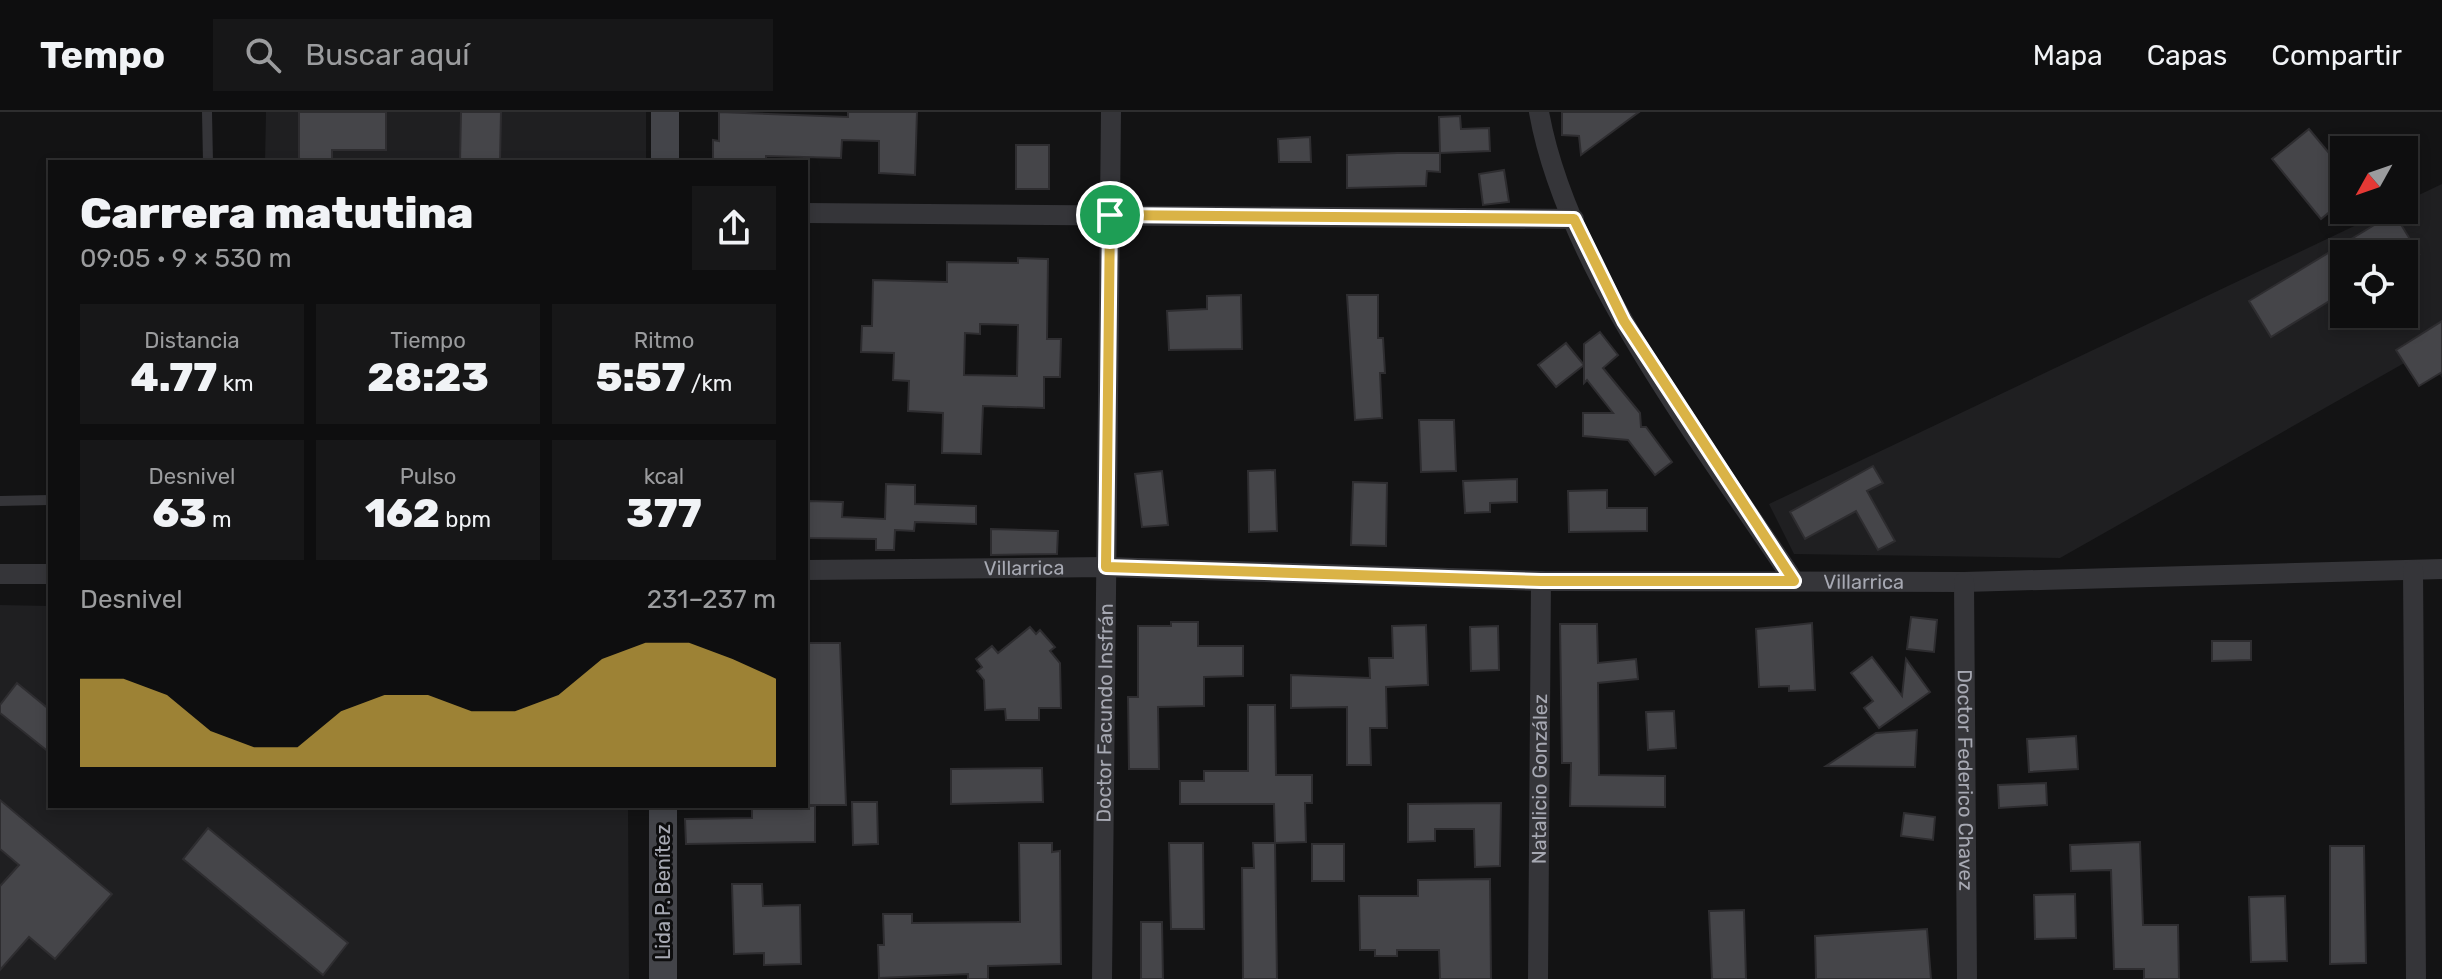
<!DOCTYPE html>
<html lang="es">
<meta charset="utf-8">
<style>
body{margin:0;font-family:Rubik,sans-serif;background:#171718;color:#f1f3f6;height:100vh;display:flex;flex-direction:column;font-size:30px;white-space:nowrap}
*{box-sizing:border-box;margin:0}
p{font-size:26px;color:#9b9c9e}
.icon{flex:none;width:44px;height:44px;fill:none;stroke:currentColor;stroke-width:2;stroke-linecap:round;stroke-linejoin:round}
.map{position:relative;flex:1;overflow:hidden}
.panel{position:absolute;left:48px;top:48px;width:760px;height:648px;display:flex;flex-direction:column;background:#0e0e0f;border-radius:0px;box-shadow:0 4px 12px #0003,0 0 0 2px #2e2e2f}
.panel>*{flex:none}
.needle{width:52px;rotate:230deg}
.tools{position:absolute;left:2330px;top:24px;display:grid;gap:16px}
.tools a{display:grid;place-items:center;width:88px;height:88px;border-radius:0px;background:#0e0e0f;box-shadow:0 4px 12px #0003,0 0 0 2px #2e2e2f;font-size:40px}
.pin{position:absolute;display:grid;place-items:center;width:68px;height:68px;color:#fff;margin:-34px;border:4px solid #fff;border-radius:50%;box-shadow:0 2px 8px #0007}
.round{display:grid;place-items:center;flex:none;width:84px;height:84px;border-radius:0px;background:#171718}
.head{display:flex;align-items:center;justify-content:space-between;height:136px;padding:0 32px}
h1{font-size:44px;font-weight:800;line-height:60px}
.figures{display:grid;grid-template-columns:repeat(3,1fr);gap:12px;height:136px;padding:8px 32px}
.figures div{display:grid;align-content:center;border-radius:0px;background:#171718;text-align:center}
.figures b{font-size:40px;font-weight:800}
.figures small{font-size:22px;font-weight:400}
.figures p{font-size:22px}
.chart{height:224px;padding:16px 32px}
.chart p{display:flex;justify-content:space-between}
.chart svg{width:100%;height:144px;margin-top:8px;fill:#dab346;opacity:.7}
header{display:flex;align-items:center;gap:48px;box-sizing:border-box;height:112px;padding:0 40px;background:#0e0e0f;border-bottom:2px solid #2e2e2f}
header strong{font-size:38px}
nav{display:flex;gap:44px;margin-inline-start:auto;font-size:28px}
.search{width:560px;height:72px;background:#171718;display:flex;align-items:center;gap:20px;box-sizing:border-box;padding:0 28px;border-radius:0px;color:#9b9c9e;font-size:30px}
.map>svg:first-child{display:block}
.built{fill:#1f1f21;fill-rule:evenodd}
.building{fill:#454549;stroke:#2e2d30;stroke-width:2;fill-rule:evenodd}
.lines{fill:none;stroke-linecap:round;stroke-linejoin:round}
.lane{stroke:#353539;stroke-width:10}
.street{stroke:#353539;stroke-width:20}
.secondary{stroke:#434449;stroke-width:28}
.route-casing{stroke:#fff;stroke-width:16}
.route{stroke:#dab346;stroke-width:10}
.labels{text-anchor:middle;stroke-width:6;stroke-linejoin:round;paint-order:stroke}
.street-label{font-size:20px;fill:#a7a9b3;stroke:#0e0e0f}
</style>
<header>
<strong>Tempo</strong>
<div class="search"><svg class="icon" aria-label="search" viewBox="0 0 24 24"><circle cx="10" cy="10" r="6"/><path d="M15 15l6 6"/></svg>Buscar aquí</div>
<nav><a>Mapa</a><a>Capas</a><a>Compartir</a></nav>
</header>
<div class="map">
<svg width="2442" height="867" viewBox="0 0 2442 867">
<rect width="100%" height="100%" fill="#131314"/>
<!-- built -->
<g class="built">
<path d="M 266,0 L 646,0 L 646,50 L 265,50 Z"/>
<path d="M 2442,72 L 2442,266 L 2422,241 L 2060,446 L 1794,442 L 1769,392 L 2388,98 L 2404,98 L 2404,90 ZM 2344,142 L 2404,142 L 2404,202 L 2344,202 Z"/>
<path d="M 0,493 L 50,494 L 50,694 L 628,694 L 629,867 L 0,867 Z"/>
</g>
<!-- building -->
<g class="building">
<path d="M 299,0 L 386,0 L 386,38 L 332,38 L 332,50 L 299,50 Z"/>
<path d="M 461,0 L 501,0 L 500,50 L 460,50 Z"/>
<path d="M 719,0 L 848,5 L 848,0 L 917,0 L 915,63 L 879,61 L 879,29 L 842,28 L 841,46 L 766,44 L 766,49 L 761,50 L 713,50 L 713,28 L 719,29 Z"/>
<path d="M 1562,0 L 1639,0 L 1581,43 L 1579,24 L 1562,23 Z"/>
<path d="M 1460,4 L 1461,17 L 1489,16 L 1490,39 L 1440,41 L 1439,5 Z"/>
<path d="M 2309,17 L 2344,59 L 2344,88 L 2321,107 L 2272,47 Z"/>
<path d="M 1310,25 L 1311,50 L 1279,50 L 1278,27 Z"/>
<rect x="1016" y="33" width="33" height="44"/>
<path d="M 1397,41 L 1440,41 L 1440,60 L 1427,59 L 1426,74 L 1347,76 L 1347,43 Z"/>
<path d="M 1504,58 L 1509,90 L 1483,93 L 1479,62 Z"/>
<path d="M 2394,101 L 2419,142 L 2344,142 L 2344,180 L 2271,225 L 2249,189 Z"/>
<path d="M 1018,146 L 1048,147 L 1047,227 L 1061,227 L 1060,265 L 1044,265 L 1044,296 L 983,294 L 981,342 L 942,341 L 943,301 L 908,299 L 909,269 L 893,268 L 894,241 L 861,240 L 862,214 L 872,214 L 873,168 L 947,170 L 947,150 L 1018,151 ZM 980,212 L 1018,213 L 1017,264 L 964,263 L 965,221 L 980,222 Z"/>
<path d="M 1241,183 L 1242,237 L 1169,238 L 1167,199 L 1207,197 L 1207,184 Z"/>
<path d="M 1347,183 L 1378,183 L 1378,226 L 1383,226 L 1385,261 L 1380,261 L 1382,306 L 1355,308 Z"/>
<path d="M 2442,209 L 2442,260 L 2419,274 L 2396,238 Z"/>
<path d="M 1600,220 L 1618,243 L 1603,256 L 1640,301 L 1641,315 L 1646,315 L 1672,350 L 1655,363 L 1628,328 L 1583,324 L 1583,301 L 1613,301 L 1587,268 L 1584,271 L 1584,253 L 1556,275 L 1538,253 L 1566,231 L 1584,253 L 1584,232 Z"/>
<path d="M 1419,308 L 1454,308 L 1456,359 L 1421,360 Z"/>
<path d="M 1873,354 L 1883,371 L 1867,379 L 1895,429 L 1878,438 L 1856,399 L 1805,427 L 1790,400 Z"/>
<path d="M 1275,358 L 1277,419 L 1249,420 L 1248,359 Z"/>
<path d="M 1162,359 L 1168,413 L 1142,415 L 1135,362 Z"/>
<path d="M 1517,367 L 1517,390 L 1490,391 L 1490,400 L 1465,401 L 1463,369 Z"/>
<path d="M 1353,370 L 1387,371 L 1386,434 L 1351,433 Z"/>
<path d="M 886,372 L 915,373 L 915,392 L 976,394 L 976,412 L 915,410 L 914,419 L 895,418 L 894,438 L 876,438 L 876,427 L 809,426 L 809,389 L 843,390 L 842,405 L 885,407 Z"/>
<path d="M 1607,378 L 1607,396 L 1647,396 L 1647,419 L 1569,420 L 1568,379 Z"/>
<path d="M 991,417 L 1058,419 L 1057,442 L 991,443 Z"/>
<path d="M 1911,505 L 1937,508 L 1934,540 L 1907,537 Z"/>
<path d="M 1171,510 L 1198,510 L 1198,534 L 1243,534 L 1243,564 L 1204,565 L 1204,594 L 1158,595 L 1159,657 L 1129,657 L 1128,585 L 1138,585 L 1138,514 L 1171,514 Z"/>
<path d="M 1812,511 L 1815,578 L 1789,579 L 1789,574 L 1759,575 L 1756,517 Z"/>
<path d="M 1560,512 L 1597,512 L 1598,551 L 1636,547 L 1638,567 L 1598,571 L 1599,663 L 1665,664 L 1665,695 L 1570,694 L 1571,651 L 1562,651 Z"/>
<path d="M 1426,513 L 1428,573 L 1386,575 L 1387,616 L 1370,616 L 1371,653 L 1347,653 L 1347,595 L 1291,596 L 1291,563 L 1370,566 L 1369,546 L 1393,546 L 1392,514 Z"/>
<path d="M 1498,514 L 1499,558 L 1471,559 L 1470,515 Z"/>
<path d="M 1030,515 L 1036,522 L 1040,518 L 1055,535 L 1050,539 L 1060,551 L 1061,596 L 1039,596 L 1039,608 L 1006,608 L 1005,597 L 985,598 L 984,568 L 977,559 L 982,555 L 976,547 L 992,534 L 998,541 Z"/>
<path d="M 2212,529 L 2251,529 L 2251,548 L 2212,549 Z"/>
<path d="M 806,531 L 840,531 L 846,693 L 806,693 Z"/>
<path d="M 1872,545 L 1902,584 L 1906,547 L 1930,580 L 1879,616 L 1864,596 L 1873,589 L 1851,561 Z"/>
<path d="M 17,571 L 50,598 L 50,641 L 0,601 L 0,593 Z"/>
<path d="M 1248,593 L 1275,593 L 1276,663 L 1312,663 L 1312,691 L 1305,691 L 1306,730 L 1275,731 L 1274,692 L 1180,692 L 1180,669 L 1204,669 L 1204,659 L 1248,659 Z"/>
<path d="M 1674,599 L 1676,636 L 1648,638 L 1646,600 Z"/>
<path d="M 1917,618 L 1915,655 L 1826,654 L 1876,621 Z"/>
<path d="M 2076,624 L 2078,657 L 2029,660 L 2027,627 Z"/>
<path d="M 1042,656 L 1043,690 L 951,692 L 951,657 Z"/>
<path d="M 2046,671 L 2047,693 L 1999,696 L 1998,673 Z"/>
<path d="M 0,688 L 112,782 L 55,847 L 29,825 L 0,858 L 0,774 L 19,753 L 0,737 Z"/>
<path d="M 852,690 L 877,690 L 878,732 L 853,733 Z"/>
<path d="M 1501,691 L 1500,754 L 1475,755 L 1474,717 L 1435,717 L 1435,729 L 1408,730 L 1408,692 Z"/>
<path d="M 752,694 L 815,694 L 815,730 L 686,732 L 685,707 L 752,706 Z"/>
<path d="M 1904,701 L 1935,705 L 1933,728 L 1901,724 Z"/>
<path d="M 208,716 L 348,831 L 323,863 L 183,747 Z"/>
<path d="M 2140,730 L 2143,813 L 2178,813 L 2179,867 L 2144,867 L 2144,857 L 2114,857 L 2111,758 L 2071,759 L 2070,733 Z"/>
<path d="M 1019,731 L 1052,731 L 1052,740 L 1060,739 L 1061,852 L 988,854 L 988,867 L 968,867 L 968,862 L 879,866 L 878,833 L 884,833 L 883,802 L 912,802 L 912,811 L 1020,810 Z"/>
<path d="M 1169,731 L 1203,731 L 1204,817 L 1171,817 Z"/>
<path d="M 1253,731 L 1275,731 L 1277,867 L 1243,867 L 1242,756 L 1254,756 Z"/>
<rect x="1312" y="732" width="32" height="37"/>
<path d="M 2330,734 L 2364,734 L 2366,851 L 2330,852 Z"/>
<path d="M 1490,767 L 1491,867 L 1440,867 L 1439,838 L 1397,838 L 1397,844 L 1375,844 L 1375,838 L 1360,838 L 1359,784 L 1418,784 L 1418,768 Z"/>
<path d="M 732,772 L 762,772 L 763,794 L 800,793 L 801,852 L 764,853 L 764,841 L 734,842 Z"/>
<path d="M 2075,782 L 2076,826 L 2035,827 L 2034,783 Z"/>
<path d="M 2285,784 L 2287,849 L 2251,850 L 2249,785 Z"/>
<path d="M 1744,798 L 1746,867 L 1712,867 L 1709,799 Z"/>
<path d="M 1141,810 L 1162,810 L 1163,867 L 1141,867 Z"/>
<path d="M 1927,817 L 1931,867 L 1816,867 L 1815,824 Z"/>
</g>
<g class="lines">
<!-- lane -->
<g class="lane">
<path d="M 207,0 L 208,50"/>
<path d="M 0,389 L 50,388"/>
</g>
<!-- street -->
<g class="street">
<path d="M 1539,0 C 1567,158 1706,336 1794,469"/>
<path d="M 806,101 L 1574,107"/>
<path id="s1" d="M 806,458 L 1106,455 L 1541,469 L 1964,470 L 2442,457"/>
<path d="M 2413,458 L 2416,867"/>
<path d="M 0,462 L 50,462"/>
<path id="s2" d="M 1964,470 L 1967,867"/>
<path id="s3" d="M 1102,867 L 1111,0"/>
<path id="s4" d="M 1538,867 L 1541,469"/>
</g>
<!-- secondary -->
<g class="secondary">
<path d="M 665,50 L 665,0"/>
<path d="M 663,867 L 663,694"/>
</g>
</g>
<g class="lines">
<defs>
<path id="route" d="M 1110,103 L 1574,107 L 1624,209 L 1794,469 L 1541,469 L 1106,455 Z"/>
</defs>
<!-- route casing -->
<use href="#route" class="route-casing"/>
<!-- route -->
<use href="#route" class="route"/>
</g>
<g class="labels">
<!-- street labels -->
<g class="street-label">
<text dy="7" stroke="none"><textPath href="#s1" startOffset="218">Villarrica</textPath></text>
<text dy="7" stroke="none"><textPath href="#s1" startOffset="1058">Villarrica</textPath></text>
<text dy="7" stroke="none"><textPath href="#s3" startOffset="266">Doctor Facundo Insfrán</textPath></text>
<text dy="7" stroke="none"><textPath href="#s4" startOffset="200">Natalicio González</textPath></text>
<text dy="7" stroke="none"><textPath href="#s2" startOffset="198">Doctor Federico Chavez</textPath></text>
<text transform="translate(663 780) rotate(-90)" y="7">Lida P. Benítez</text>
</g>
</g>
</svg>
<div class="tools">
<a><svg class="needle" viewBox="-14 -14 28 28"><path d="M0-13l5 13h-10z" fill="#e53935"/><path d="M0 13l5-13h-10z" fill="#9b9c9e"/></svg></a>
<a><svg class="icon" aria-label="locate" viewBox="0 0 24 24"><circle cx="12" cy="12" r="6"/><path d="M12 2v4M12 18v4M2 12h4M18 12h4"/></svg></a>
</div>
<div class="pin" style="left:1110px;top:103px;background:#1e9e55"><svg class="icon" aria-label="arrive" viewBox="0 0 24 24"><path d="M6 21V4h12l-3 4 3 4H6"/></svg></div>
<section class="panel">
<div class="head"><div><h1>Carrera matutina</h1><p>09:05 · 9 × 530 m</p></div><a class="round"><svg class="icon" aria-label="share" viewBox="0 0 24 24"><path d="M12 15V3M7 8l5-5 5 5M5 13v7h14v-7"/></svg></a></div>
<div class="figures">
<div><p>Distancia</p><b>4.77<small> km</small></b></div>
<div><p>Tiempo</p><b>28:23</b></div>
<div><p>Ritmo</p><b>5:57<small> /km</small></b></div>
</div>
<div class="figures">
<div><p>Desnivel</p><b>63<small> m</small></b></div>
<div><p>Pulso</p><b>162<small> bpm</small></b></div>
<div><p>kcal</p><b>377</b></div>
</div>
<div class="chart"><p><span>Desnivel</span>231–237 m</p>
<svg viewBox="0 0 160 44" preserveAspectRatio="none"><path d="M0 44V17L10 17L20 22L30 33L40 38L50 38L60 27L70 22L80 22L90 27L100 27L110 22L120 11L130 6L140 6L150 11L160 17V44z"/></svg>
</div>
</section>
</div>
